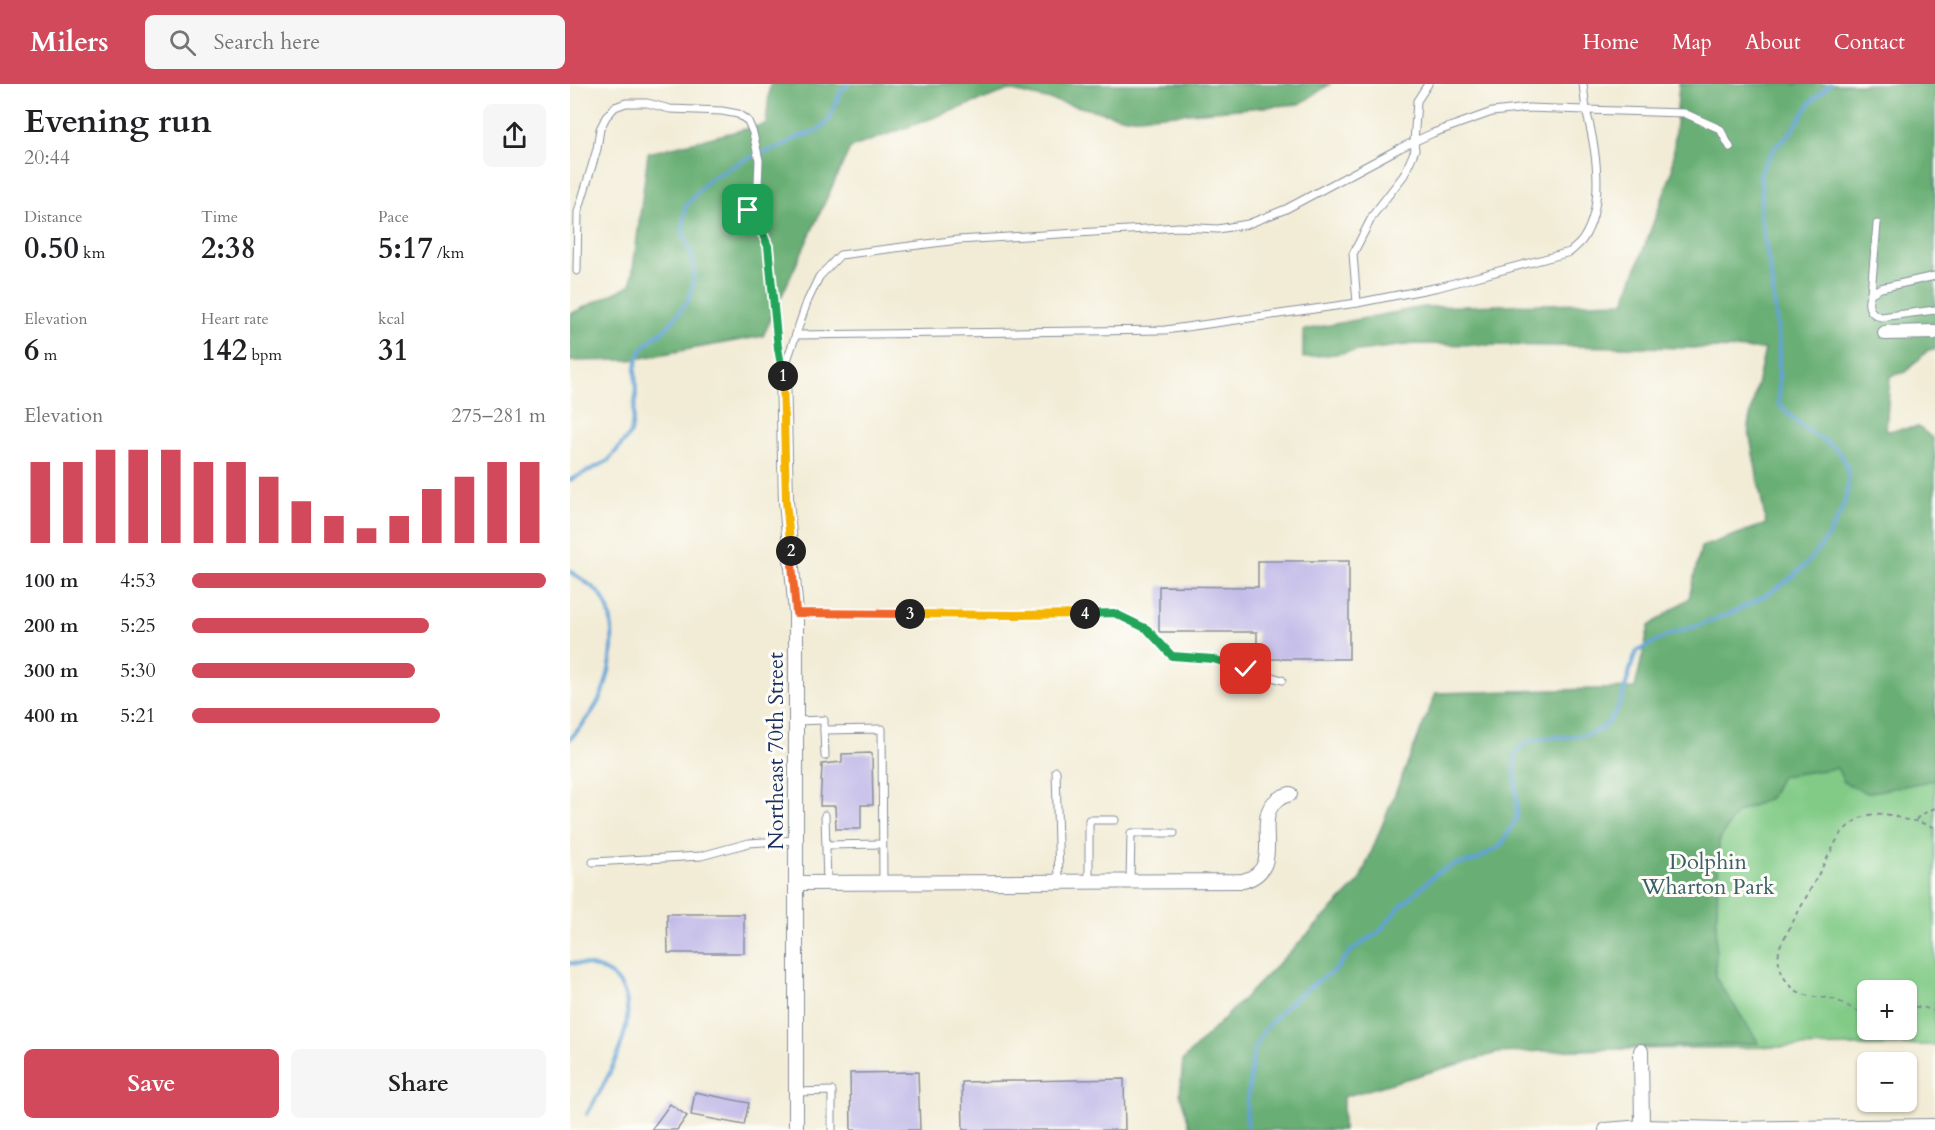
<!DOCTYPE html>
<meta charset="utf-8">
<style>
body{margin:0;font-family:Cardo,serif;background:#f6f6f6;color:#202124;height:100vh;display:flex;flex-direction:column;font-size:22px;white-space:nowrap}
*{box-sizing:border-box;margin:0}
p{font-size:20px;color:#757577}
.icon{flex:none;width:33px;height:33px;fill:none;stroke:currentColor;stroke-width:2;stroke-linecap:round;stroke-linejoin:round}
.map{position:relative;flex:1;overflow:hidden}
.panel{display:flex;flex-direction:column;background:#fff;width:570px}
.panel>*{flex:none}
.tools{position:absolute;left:1287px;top:896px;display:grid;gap:12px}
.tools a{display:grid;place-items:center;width:60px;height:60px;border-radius:9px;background:#fff;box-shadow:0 2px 4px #0004;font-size:30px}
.pin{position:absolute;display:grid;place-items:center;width:51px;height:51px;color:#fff;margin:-26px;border-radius:12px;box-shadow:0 3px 9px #0006}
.km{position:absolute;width:30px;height:30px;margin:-15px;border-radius:50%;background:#222;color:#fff;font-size:16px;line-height:30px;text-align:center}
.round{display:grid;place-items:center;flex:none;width:63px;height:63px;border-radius:9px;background:#f6f6f6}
.overview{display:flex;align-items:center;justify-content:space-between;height:102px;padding:0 24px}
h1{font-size:33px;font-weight:600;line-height:45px}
.figures{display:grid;grid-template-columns:repeat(3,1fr);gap:9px;height:102px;padding:6px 24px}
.figures div{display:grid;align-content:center}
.figures b{font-size:30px;font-weight:600}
.figures small{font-size:16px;font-weight:400}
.figures p{font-size:16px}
.chart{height:168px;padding:12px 24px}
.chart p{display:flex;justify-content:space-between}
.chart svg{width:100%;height:108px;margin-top:6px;stroke:#d1495b;stroke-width:6}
.primary-button{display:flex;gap:12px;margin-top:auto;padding:12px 24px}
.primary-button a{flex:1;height:69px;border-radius:9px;background:#d1495b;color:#fff;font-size:24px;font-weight:600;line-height:69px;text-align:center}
.primary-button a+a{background:#f6f6f6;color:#202124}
ul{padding:0 24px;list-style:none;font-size:20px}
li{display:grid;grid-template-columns:96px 72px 1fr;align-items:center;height:45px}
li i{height:15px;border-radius:8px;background:#d1495b}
header{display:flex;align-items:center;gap:36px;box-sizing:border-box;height:84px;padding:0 30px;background:#d1495b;color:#fff}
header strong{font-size:28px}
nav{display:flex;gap:33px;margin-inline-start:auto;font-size:21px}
.search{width:420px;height:54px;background:#f6f6f6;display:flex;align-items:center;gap:15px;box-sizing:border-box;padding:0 21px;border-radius:9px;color:#757577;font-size:22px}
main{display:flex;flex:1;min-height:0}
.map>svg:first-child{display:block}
.green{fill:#82cb87;stroke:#4e7d72;stroke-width:1.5;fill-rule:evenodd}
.forest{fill:#69af74;stroke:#426f69;stroke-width:1.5}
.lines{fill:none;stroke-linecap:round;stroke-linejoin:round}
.stream{stroke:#62a3d5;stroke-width:4}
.building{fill:#c1b9e8}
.service-casing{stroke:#868e9a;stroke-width:9}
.minor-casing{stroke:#868e9a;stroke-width:16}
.path{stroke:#868e9a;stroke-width:2;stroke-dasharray:4.5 4.5;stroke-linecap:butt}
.service{stroke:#fff;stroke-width:7}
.minor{stroke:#fff;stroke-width:14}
.split-1-casing{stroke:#fff;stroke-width:12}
.split-2-casing{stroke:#fff;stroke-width:12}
.split-3-casing{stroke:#fff;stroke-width:12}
.split-4-casing{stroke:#fff;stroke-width:12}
.split-5-casing{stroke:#fff;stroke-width:12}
.split-1{stroke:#22a559;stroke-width:8}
.split-2{stroke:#f5b400;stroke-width:8}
.split-3{stroke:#f0652b;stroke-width:8}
.split-4{stroke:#f5b400;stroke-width:8}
.split-5{stroke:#22a559;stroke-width:8}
.labels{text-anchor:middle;stroke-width:6;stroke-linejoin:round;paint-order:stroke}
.street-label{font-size:22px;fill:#1b2f5e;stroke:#fdfcf7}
.park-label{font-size:22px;fill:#3a5e6a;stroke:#fdfcf7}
</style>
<header>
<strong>Milers</strong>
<div class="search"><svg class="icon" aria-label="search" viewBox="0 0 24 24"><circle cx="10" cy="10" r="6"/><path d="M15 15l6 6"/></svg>Search here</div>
<nav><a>Home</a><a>Map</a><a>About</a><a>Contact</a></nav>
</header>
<main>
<section class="panel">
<div class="overview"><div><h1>Evening run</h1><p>20:44</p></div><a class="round"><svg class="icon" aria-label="share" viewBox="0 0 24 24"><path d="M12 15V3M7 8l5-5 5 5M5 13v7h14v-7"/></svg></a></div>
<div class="figures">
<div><p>Distance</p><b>0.50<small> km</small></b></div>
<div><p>Time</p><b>2:38</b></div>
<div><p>Pace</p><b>5:17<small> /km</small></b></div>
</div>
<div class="figures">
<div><p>Elevation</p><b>6<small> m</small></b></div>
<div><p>Heart rate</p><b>142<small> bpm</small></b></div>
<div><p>kcal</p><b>31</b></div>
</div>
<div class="chart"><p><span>Elevation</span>275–281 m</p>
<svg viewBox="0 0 160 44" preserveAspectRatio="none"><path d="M5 44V11M15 44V11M25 44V6M35 44V6M45 44V6M55 44V11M65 44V11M75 44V17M85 44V27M95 44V33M105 44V38M115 44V33M125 44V22M135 44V17M145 44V11M155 44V11"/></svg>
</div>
<ul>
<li><b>100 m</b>4:53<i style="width:100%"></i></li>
<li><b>200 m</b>5:25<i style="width:67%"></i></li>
<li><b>300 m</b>5:30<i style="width:63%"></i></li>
<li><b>400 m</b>5:21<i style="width:70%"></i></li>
</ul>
<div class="primary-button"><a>Save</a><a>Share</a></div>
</section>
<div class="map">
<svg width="1365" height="1046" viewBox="0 0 1365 1046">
<rect width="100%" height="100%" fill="#fdfcf7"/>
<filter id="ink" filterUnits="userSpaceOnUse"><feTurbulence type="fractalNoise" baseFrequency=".0167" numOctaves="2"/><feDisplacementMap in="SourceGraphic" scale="12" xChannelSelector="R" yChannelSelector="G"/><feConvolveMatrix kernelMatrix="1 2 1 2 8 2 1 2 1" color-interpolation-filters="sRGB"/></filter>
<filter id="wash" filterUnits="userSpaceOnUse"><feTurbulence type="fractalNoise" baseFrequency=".008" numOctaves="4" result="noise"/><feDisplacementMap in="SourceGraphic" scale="24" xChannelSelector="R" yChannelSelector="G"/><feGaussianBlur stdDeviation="1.35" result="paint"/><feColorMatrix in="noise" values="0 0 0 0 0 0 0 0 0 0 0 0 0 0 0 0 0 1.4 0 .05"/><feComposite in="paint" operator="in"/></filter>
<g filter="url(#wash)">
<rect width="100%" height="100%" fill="#f2ecd6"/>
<!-- green -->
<path class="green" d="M 1365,610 L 1365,961 L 919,967 L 914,622 ZM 1298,906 L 1336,906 L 1336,945 L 1298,945 Z"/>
<!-- forest -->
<g class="forest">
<path d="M 200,0 L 760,0 L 730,20 L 556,34 L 439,6 L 280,64 L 193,252 L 60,276 L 0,277 L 0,230 L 61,201 L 78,69 L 196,40 Z"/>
<path d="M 1109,0 L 1365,0 L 1365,266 L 1358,266 L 1336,288 L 1320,292 L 1316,347 L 1349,343 L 1363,355 L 1365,373 L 1365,696 L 1297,709 L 1274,698 L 1267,684 L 1211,692 L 1200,714 L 1166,729 L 1149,757 L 1145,893 L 1189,959 L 927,969 L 773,1013 L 773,1046 L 621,1046 L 610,1010 L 613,976 L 789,798 L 866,609 L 1065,604 L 1079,542 L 1119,514 L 1131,463 L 1196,440 L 1178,342 L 1195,265 L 844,260 L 733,274 L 733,246 L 853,223 L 1054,218 L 1102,88 Z"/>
</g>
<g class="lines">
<!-- stream -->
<g class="stream">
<path d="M 0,396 L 38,377 L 61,349 L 66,312 L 65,284 L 70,268 L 84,253 L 97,244 L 118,217 L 123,201 L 124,186 L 122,171 L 113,148 L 115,123 L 138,96 L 174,76 L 217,60 L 225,54 L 247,47 L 259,36 L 270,9 L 278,0"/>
<path d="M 0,487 C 9,494 22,501 30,510 C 49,535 43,583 32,609 C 26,626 12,642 0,655"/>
<path d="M 0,879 C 98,884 47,981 17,1030"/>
<path d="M 678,1046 C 675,1029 677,1013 680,996 C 681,987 681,977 684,968 C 694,934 737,903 767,885 L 768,882 L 782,866 L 809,848 L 828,825 L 867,789 L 884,781 L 904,777 L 931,762 L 947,733 L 945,672 C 957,641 1008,663 1033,643 C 1056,624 1055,592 1067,567 C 1079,561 1092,554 1104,549 C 1114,545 1125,543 1135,539 C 1194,518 1243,489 1270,430 C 1278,412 1283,390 1272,372 C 1263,359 1247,354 1235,345 C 1226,338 1217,328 1209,320 L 1209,259 L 1202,196 L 1190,129 L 1192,108 L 1190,93 L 1193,83 L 1206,62 L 1222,47 L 1240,19 L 1260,0"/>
</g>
</g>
<g id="blocks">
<!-- building -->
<g class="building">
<path d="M 688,477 L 779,477 L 779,575 L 687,575 L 687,548 L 589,548 L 589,502 L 688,503 Z"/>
<path d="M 302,669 L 303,721 L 291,721 L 291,745 L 266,745 L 265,722 L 250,722 L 252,680 L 272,678 L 272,670 Z"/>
<path d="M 97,830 L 174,830 L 174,869 L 98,869 Z"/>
<path d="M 348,988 L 350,1046 L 281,1046 L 280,989 Z"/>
<path d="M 554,995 L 555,1046 L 393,1046 L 392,998 Z"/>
<path d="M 125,1008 L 179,1019 L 174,1041 L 121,1031 Z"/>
<path d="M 100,1020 L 117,1032 L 107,1046 L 81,1046 Z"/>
</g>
</g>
</g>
<g filter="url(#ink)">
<use href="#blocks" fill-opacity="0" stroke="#868e9a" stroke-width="1.5"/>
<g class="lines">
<defs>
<g id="service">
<path d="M 1013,0 L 1016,26 L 1114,29 L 1150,45 L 1160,63"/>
<path d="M 1307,140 L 1301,209 C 1296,220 1299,230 1311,233 L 1365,226"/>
<path d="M 7,187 L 8,128 L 27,65 L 30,45 L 36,33 L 45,23 L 56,19 L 77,19 L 100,25 L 152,27 L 168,30 L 178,37 L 183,49 L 189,76 L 188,102 L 178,126 L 178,134 L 181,140 L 191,147 L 198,162 L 208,264 L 213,288"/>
<path d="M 1301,209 L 1311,204 L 1365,192"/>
<path d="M 787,219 L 783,170 L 803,131 L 834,91 L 845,66 L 844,58 L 847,17 L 858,0"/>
<path d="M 213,288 L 237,218 L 249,193 L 270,171 L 388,156 L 609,143 L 648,145 L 678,140 L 716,125 L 830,64 L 863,49 L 922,28 L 958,24 L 1016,26 C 1026,64 1036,120 1013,155 C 1010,160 1004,164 1000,168 L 869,203 L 787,219 L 595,246 L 227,251"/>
<path d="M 226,529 L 446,531 L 544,529 L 577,545 L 602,572 L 643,575 L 712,596"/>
<path d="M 226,637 L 254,636 L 254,646 L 312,645 L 313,798"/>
<path d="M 254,646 L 255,672"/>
<path d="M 486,687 L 489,797"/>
<path d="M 255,731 L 257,799"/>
<path d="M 256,761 L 312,760"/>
<path d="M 23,778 L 131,772 L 179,759 L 226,756"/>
<path d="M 519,797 L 519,736 L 545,736"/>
<path d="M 560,797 L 561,749 L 604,749"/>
<path d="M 226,1008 L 262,1007 L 262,1046"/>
</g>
<g id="minor">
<path d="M 1315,249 L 1365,248"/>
<path d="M 213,288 L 216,417 L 226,529 L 226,1046"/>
<path d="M 226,799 L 673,797 C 724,783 670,723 720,710"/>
<path d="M 1071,967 L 1072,1043"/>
<path d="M 1036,1046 L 1072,1043 L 1155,1045 L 1365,1042"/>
</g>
</defs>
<!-- service casing -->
<use href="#service" class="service-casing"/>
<!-- minor casing -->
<use href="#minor" class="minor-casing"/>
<!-- path -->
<g class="path">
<path d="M 1346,736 L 1349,732 L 1365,724"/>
<path d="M 1336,923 L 1352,923 L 1365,927"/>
<path d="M 1298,930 C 1285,928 1275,919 1263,915 C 1255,913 1248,914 1240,912 C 1217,908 1204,883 1210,862 L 1269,752 C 1281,737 1296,728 1315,730 C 1323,731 1330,735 1338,736 C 1347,737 1356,740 1365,744"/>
</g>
<!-- service -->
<use href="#service" class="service"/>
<!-- minor -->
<use href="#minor" class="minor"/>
</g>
</g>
<g class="lines" filter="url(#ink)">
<defs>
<path id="split-1" d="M 178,126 C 178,143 183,137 191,147 C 194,151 196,158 198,162 L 208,264 L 213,292"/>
<path id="split-2" d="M 213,292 L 216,417 L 221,467"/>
<path id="split-3" d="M 221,467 L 226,529 L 340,530"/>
<path id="split-4" d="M 340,530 L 446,531 L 515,530"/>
<path id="split-5" d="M 515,530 L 544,529 L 577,545 L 602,572 L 643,575 L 676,585"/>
</defs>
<!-- split-1 casing -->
<use href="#split-1" class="split-1-casing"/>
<!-- split-2 casing -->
<use href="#split-2" class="split-2-casing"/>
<!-- split-3 casing -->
<use href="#split-3" class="split-3-casing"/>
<!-- split-4 casing -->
<use href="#split-4" class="split-4-casing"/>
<!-- split-5 casing -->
<use href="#split-5" class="split-5-casing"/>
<!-- split-1 -->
<use href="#split-1" class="split-1"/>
<!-- split-2 -->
<use href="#split-2" class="split-2"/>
<!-- split-3 -->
<use href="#split-3" class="split-3"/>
<!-- split-4 -->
<use href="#split-4" class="split-4"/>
<!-- split-5 -->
<use href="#split-5" class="split-5"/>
</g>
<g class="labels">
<!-- street labels -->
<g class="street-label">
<text transform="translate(205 667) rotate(-90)" y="8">Northeast 70th Street</text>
</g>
<!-- park labels -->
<g class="park-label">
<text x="1138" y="785">Dolphin<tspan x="1138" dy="25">Wharton Park</tspan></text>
</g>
</g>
</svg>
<div class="tools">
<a>+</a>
<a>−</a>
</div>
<div class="pin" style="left:178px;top:126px;background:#1e9e55"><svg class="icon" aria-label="arrive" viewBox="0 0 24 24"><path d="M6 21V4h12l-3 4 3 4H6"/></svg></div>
<div class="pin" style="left:676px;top:585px;background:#d93025"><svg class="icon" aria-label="check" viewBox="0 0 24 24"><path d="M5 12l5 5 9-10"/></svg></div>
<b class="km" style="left:213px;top:292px">1</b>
<b class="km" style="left:221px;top:467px">2</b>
<b class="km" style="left:340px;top:530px">3</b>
<b class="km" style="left:515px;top:530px">4</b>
</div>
</main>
